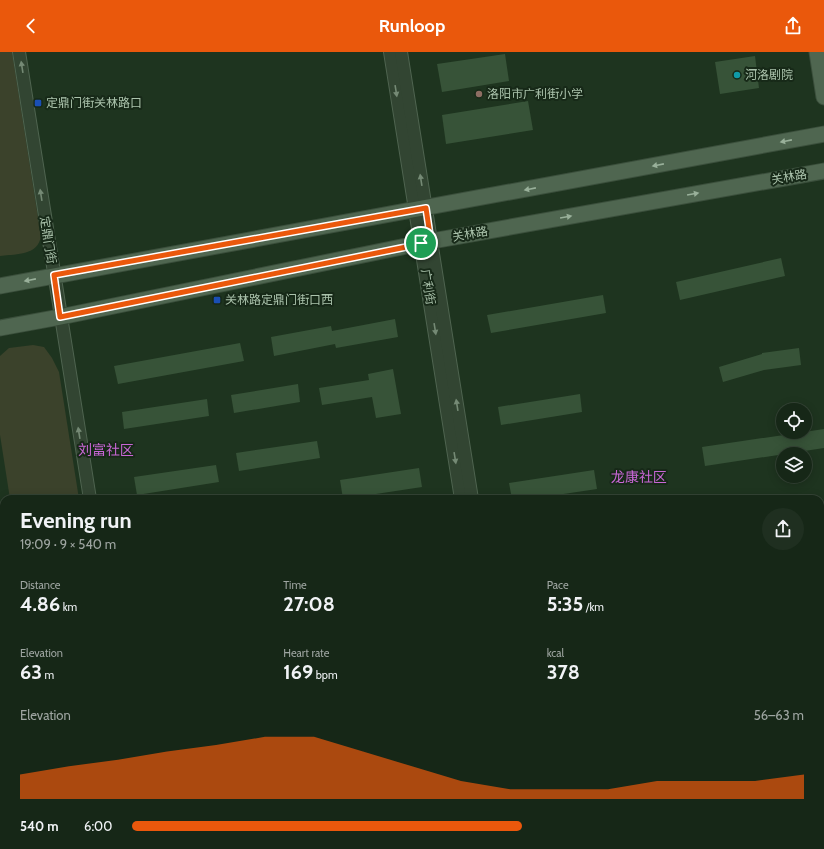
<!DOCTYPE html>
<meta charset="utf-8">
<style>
body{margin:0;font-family:Cabin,"Noto Sans SC",sans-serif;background:#1f2f20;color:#f1f3f6;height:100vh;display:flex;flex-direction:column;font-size:15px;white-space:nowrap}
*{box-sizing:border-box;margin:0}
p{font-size:13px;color:#9ea5a1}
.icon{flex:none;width:22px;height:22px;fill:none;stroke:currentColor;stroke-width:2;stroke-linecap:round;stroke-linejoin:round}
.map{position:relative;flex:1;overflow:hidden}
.side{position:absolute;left:0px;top:443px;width:824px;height:354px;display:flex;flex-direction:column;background:#162717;border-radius:12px 12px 0 0;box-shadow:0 2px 10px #0003,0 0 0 1px #354436}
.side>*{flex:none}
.buttons{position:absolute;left:776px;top:351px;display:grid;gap:8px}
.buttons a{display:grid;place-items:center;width:36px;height:36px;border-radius:50%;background:#162717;box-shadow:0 2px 10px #0003,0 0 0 1px #354436;font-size:20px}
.pin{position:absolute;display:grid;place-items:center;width:34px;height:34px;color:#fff;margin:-17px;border:2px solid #fff;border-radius:50%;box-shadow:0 1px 4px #0007}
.round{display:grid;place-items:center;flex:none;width:42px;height:42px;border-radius:21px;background:#1f2f20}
.overview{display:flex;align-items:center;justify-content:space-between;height:68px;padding:0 20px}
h1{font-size:22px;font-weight:800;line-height:30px}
.figures{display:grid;grid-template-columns:repeat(3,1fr);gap:6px;height:68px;padding:4px 20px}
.figures div{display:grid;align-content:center}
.figures b{font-size:20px;font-weight:800}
.figures small{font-size:11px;font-weight:400}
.figures p{font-size:11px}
.chart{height:112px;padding:8px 20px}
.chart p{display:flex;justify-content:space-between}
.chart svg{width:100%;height:72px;margin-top:4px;fill:#ea580c;opacity:.7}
ul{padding:0 20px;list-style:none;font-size:13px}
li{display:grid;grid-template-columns:64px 48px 1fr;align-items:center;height:30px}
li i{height:10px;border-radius:5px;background:#ea580c}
header{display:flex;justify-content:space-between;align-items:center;height:52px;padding:0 20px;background:#ea580c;color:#fff;font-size:18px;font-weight:800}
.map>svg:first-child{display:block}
.green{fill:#3b422b}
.building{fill:#375338}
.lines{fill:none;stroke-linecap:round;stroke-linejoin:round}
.minor-casing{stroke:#4f6450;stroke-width:14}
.major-casing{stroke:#3b4f3c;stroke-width:17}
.minor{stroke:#324532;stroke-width:12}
.major{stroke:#4f6650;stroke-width:15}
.oneway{fill:#758a75}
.oneway2{fill:#99b09a}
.route-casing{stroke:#fff;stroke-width:8}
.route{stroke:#ea580c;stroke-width:5}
.culture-dot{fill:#0f9aa8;stroke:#172918;stroke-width:1.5}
.education-dot{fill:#8d6e63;stroke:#172918;stroke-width:1.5}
.transit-dot{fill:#1a4fb4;stroke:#172918;stroke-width:1.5}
.labels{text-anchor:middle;stroke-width:4;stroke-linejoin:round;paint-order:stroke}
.poi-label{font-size:12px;fill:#abc3ac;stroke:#172918;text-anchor:start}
.street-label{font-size:12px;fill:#abc3ac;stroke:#172918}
.quarter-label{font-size:14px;fill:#c967d6;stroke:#172918}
</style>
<header><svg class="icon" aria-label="back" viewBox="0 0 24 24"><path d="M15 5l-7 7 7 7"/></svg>Runloop<svg class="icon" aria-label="share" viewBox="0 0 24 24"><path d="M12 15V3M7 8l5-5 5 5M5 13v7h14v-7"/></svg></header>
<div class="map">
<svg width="824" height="797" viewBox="0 0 824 797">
<rect width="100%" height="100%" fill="#1e341f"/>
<!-- green -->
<g class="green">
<path d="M 0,0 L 12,0 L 40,178 C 40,181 41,185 40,188 C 35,204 13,202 0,204 Z"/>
<path d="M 33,293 L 44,295 L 52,306 L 59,320 L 79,447 L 10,447 L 0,383 L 0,304 L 9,296 Z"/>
<path d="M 90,793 L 129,793 L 132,797 L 78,797 L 82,794 Z"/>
</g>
<!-- building -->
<g class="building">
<path d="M 505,2 L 509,29 L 442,40 L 437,12 Z"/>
<path d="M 755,4 L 759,36 L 720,42 L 715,10 Z"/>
<path d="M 528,49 L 533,78 L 446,92 L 442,63 Z"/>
<path d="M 781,206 L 785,224 L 680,248 L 676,230 Z"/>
<path d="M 603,243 L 606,261 L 491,281 L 487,263 Z"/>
<path d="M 395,267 L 398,285 L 336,296 L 335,292 L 274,304 L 271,285 L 331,274 L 332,279 Z"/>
<path d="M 240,291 L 244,309 L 118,332 L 114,314 Z"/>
<path d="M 799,296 L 801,313 L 764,318 L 723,330 L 719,315 L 762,302 L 762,301 Z"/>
<path d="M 393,317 L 401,362 L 376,366 L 372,345 L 322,353 L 319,336 L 369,328 L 368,322 Z"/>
<path d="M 298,332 L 300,350 L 234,361 L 231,343 Z"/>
<path d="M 580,342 L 582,360 L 501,373 L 498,355 Z"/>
<path d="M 207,347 L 209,364 L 124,377 L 122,360 Z"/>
<path d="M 824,377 L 824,396 L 705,414 L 702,395 Z"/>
<path d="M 317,389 L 320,406 L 239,419 L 236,401 Z"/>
<path d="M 216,413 L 219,430 L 137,443 L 134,425 Z"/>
<path d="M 419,416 L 422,435 L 343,447 L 340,428 Z"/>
<path d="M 594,418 L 597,437 L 530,447 L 512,447 L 509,431 Z"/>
</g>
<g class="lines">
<defs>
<g id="minor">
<path d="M 19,0 L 90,447"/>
<path d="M 390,0 L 461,447"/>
<path d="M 401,0 L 472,447"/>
<path d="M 0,468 L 4,495"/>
<path d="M 820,656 L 824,656"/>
<path d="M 820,666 L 824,665"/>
<path d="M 0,785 L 4,785"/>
<path d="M 48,793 L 49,797"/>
<path d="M 146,793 L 147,797"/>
<path d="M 515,793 L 516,797"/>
<path d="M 527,793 L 528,797"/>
<path d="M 6,797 L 31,793"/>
</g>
<g id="major">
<path d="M 817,0 L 824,45"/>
<path d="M 0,234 L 824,82"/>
<path d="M 0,276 L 60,265 L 421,191 L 824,119"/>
</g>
</defs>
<!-- minor casing -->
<use href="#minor" class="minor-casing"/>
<!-- major casing -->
<use href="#major" class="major-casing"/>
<!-- minor -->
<use href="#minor" class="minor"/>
<!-- major -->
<use href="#major" class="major"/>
</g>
<!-- one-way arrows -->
<defs><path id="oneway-solid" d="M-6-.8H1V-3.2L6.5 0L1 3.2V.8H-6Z"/></defs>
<g class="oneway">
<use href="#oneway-solid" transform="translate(22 15) rotate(-99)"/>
<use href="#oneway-solid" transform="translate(396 39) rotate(81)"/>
<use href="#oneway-solid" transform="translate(421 128) rotate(-99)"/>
<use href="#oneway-solid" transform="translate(41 143) rotate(-99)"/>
<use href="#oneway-solid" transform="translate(435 277) rotate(81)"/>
<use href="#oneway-solid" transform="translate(457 353) rotate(-99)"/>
<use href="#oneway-solid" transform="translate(79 381) rotate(-99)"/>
<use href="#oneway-solid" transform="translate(455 406) rotate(81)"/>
</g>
<g class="oneway2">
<use href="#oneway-solid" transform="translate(786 89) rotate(169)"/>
<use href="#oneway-solid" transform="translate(658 113) rotate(169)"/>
<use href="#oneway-solid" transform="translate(530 137) rotate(169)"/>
<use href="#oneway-solid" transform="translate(693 142) rotate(-10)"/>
<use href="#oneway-solid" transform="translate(566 165) rotate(-10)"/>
<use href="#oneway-solid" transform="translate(30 228) rotate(169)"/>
</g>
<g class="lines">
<defs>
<path id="route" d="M 426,156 L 431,190 L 60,265 L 54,223 Z"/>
</defs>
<!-- route casing -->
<use href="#route" class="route-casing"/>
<!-- route -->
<use href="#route" class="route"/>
</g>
<!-- markers -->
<circle class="culture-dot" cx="737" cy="23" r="4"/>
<circle class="education-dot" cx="479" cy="42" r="4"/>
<g class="transit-dot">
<rect x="34" y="47" width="8" height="8" rx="2"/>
<rect x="213" y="244" width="8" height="8" rx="2"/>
</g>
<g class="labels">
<!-- poi labels -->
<g class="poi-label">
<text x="745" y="27">河洛剧院</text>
<text x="487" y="46">洛阳市广利街小学</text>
<text x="46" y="55">定鼎门街关林路口</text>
<text x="225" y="252">关林路定鼎门街口西</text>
</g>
<!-- street labels -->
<g class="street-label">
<text transform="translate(789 125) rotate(-10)" y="4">关林路</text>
<text transform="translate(470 182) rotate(-10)" y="4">关林路</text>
<text transform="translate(48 188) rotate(81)" y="4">定鼎门街</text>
<text transform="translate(428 235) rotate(81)" y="4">广利街</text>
</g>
<!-- quarter labels -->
<g class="quarter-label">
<text x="106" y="403">刘富社区</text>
<text x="639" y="430">龙康社区</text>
</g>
</g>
</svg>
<div class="buttons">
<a><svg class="icon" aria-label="locate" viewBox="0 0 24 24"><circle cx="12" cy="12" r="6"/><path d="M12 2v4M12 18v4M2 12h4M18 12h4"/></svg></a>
<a><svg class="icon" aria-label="layers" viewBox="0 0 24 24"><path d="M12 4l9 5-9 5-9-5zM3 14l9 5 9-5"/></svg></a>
</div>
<div class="pin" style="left:421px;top:191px;background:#1e9e55"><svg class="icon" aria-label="arrive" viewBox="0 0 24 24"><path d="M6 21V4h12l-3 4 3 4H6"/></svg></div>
<section class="side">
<div class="overview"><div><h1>Evening run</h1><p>19:09 · 9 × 540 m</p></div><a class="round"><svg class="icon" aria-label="share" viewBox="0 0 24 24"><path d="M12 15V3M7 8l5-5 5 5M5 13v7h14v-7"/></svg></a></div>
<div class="figures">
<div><p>Distance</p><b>4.86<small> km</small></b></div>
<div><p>Time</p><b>27:08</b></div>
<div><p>Pace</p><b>5:35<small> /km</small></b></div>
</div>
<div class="figures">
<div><p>Elevation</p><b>63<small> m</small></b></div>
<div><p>Heart rate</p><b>169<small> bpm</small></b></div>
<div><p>kcal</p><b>378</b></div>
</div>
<div class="chart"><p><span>Elevation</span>56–63 m</p>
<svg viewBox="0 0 160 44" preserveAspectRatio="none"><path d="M0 44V29L10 24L20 20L30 15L40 11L50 6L60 6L70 15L80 24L90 33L100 38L110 38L120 38L130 33L140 33L150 33L160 29V44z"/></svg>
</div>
<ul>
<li><b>540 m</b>6:00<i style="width:58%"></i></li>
</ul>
</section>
</div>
